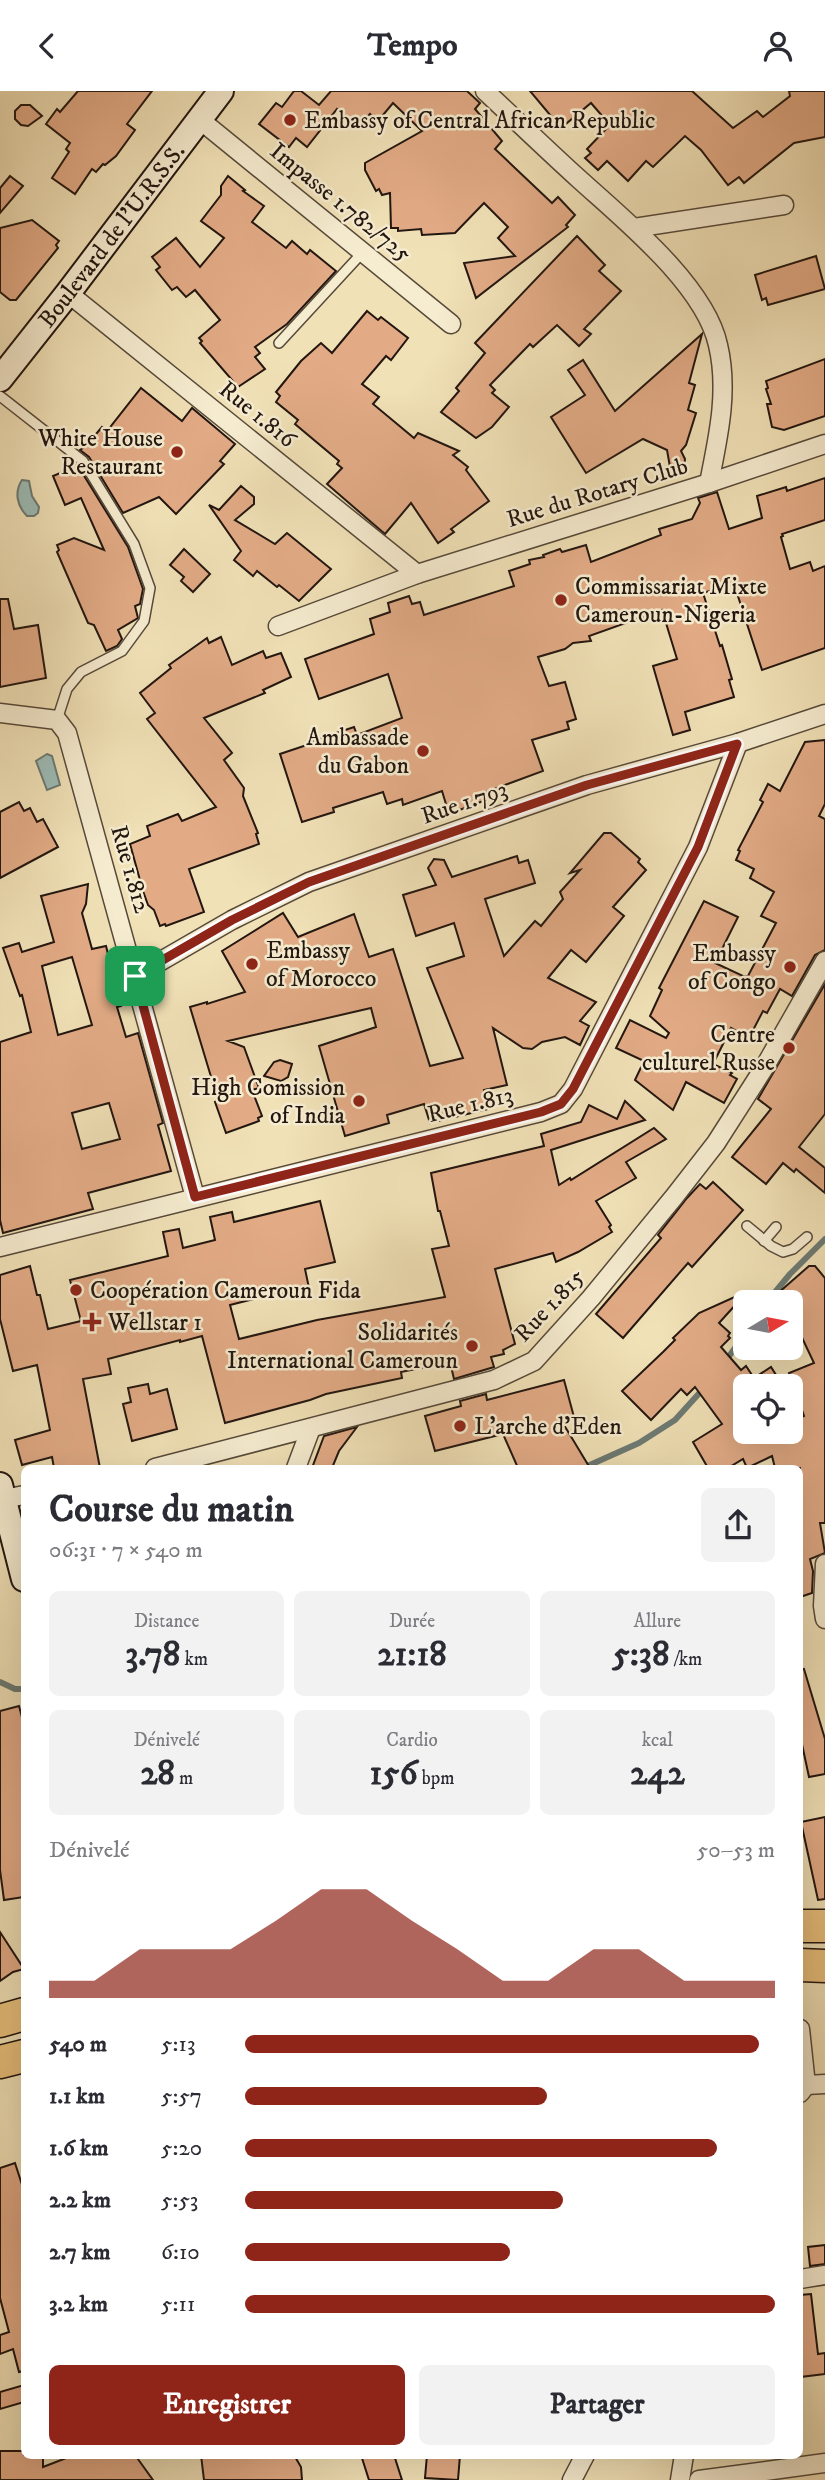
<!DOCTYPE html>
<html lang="fr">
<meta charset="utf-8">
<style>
body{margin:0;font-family:"IM FELL DW Pica",serif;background:#f2f2f3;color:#2b2b33;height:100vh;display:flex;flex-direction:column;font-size:26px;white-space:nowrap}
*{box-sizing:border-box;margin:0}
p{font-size:23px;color:#7c7c81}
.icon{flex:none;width:38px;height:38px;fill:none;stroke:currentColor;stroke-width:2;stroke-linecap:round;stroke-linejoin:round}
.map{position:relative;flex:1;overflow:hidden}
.panel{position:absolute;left:21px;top:1374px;width:782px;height:994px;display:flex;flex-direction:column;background:#fff;border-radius:10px;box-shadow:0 7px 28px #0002}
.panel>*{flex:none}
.needle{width:46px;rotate:80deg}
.fabs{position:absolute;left:733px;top:1199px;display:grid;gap:14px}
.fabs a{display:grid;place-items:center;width:70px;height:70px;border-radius:10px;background:#fff;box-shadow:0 7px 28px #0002;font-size:35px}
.pin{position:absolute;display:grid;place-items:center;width:60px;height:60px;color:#fff;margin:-30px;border-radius:14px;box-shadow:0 4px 10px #0006}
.round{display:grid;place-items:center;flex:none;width:74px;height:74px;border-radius:10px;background:#f2f2f3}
.head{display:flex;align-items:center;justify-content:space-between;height:119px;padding:0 28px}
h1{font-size:38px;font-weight:800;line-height:52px}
.figures{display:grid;grid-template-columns:repeat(3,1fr);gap:10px;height:119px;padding:7px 28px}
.figures div{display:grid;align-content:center;border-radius:10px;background:#f2f2f3;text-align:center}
.figures b{font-size:35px;font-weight:800}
.figures small{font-size:19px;font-weight:400}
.figures p{font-size:19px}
.chart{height:196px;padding:14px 28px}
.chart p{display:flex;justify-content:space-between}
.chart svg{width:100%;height:126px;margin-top:7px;fill:#8f2418;opacity:.7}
.cta{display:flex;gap:14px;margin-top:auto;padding:14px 28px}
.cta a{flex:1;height:80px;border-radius:10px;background:#8f2418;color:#fff;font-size:28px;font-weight:800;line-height:80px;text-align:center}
.cta a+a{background:#f2f2f3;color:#2b2b33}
ul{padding:0 28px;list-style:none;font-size:23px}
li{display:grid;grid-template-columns:112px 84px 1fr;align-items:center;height:52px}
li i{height:18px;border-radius:9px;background:#8f2418}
header{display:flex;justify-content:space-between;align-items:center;height:91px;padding:0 28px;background:#fff;font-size:32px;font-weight:800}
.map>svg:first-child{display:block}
.water{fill:#9dbcb7;stroke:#6c7a74;stroke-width:2}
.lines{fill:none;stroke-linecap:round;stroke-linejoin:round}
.stream{stroke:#6c7a74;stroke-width:6}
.building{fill:#e2ab86;stroke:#221610;stroke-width:2;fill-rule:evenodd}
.lane-casing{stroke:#56493a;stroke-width:12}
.street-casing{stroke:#56493a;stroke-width:21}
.secondary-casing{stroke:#221610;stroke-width:28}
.highway-casing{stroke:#221610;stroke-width:35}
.lane{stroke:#f6ecd0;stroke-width:9}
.street{stroke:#f6ecd0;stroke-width:18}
.secondary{stroke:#f6ecd0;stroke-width:24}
.highway{stroke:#e8c07c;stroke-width:32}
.route-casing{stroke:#fff;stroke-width:14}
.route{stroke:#8f2418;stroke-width:9}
.poi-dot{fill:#8f2418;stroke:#f6ecd0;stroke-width:2.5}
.labels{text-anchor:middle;stroke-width:5;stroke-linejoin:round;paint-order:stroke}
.poi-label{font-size:24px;fill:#221610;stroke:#f6ecd0;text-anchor:start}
.street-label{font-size:24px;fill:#221610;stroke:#f6ecd0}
</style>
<header><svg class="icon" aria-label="back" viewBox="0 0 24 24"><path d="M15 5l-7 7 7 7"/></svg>Tempo<svg class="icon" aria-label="person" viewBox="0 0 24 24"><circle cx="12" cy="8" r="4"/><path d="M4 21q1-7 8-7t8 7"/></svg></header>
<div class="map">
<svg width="825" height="2389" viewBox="0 0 825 2389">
<rect width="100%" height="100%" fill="#f1e1b7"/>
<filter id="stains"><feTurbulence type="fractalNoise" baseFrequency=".00286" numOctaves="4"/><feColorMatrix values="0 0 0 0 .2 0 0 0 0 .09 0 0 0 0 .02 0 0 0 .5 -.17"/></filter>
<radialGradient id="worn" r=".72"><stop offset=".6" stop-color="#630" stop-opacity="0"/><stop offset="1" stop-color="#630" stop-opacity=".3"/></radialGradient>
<!-- water -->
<g class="water">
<path d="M 22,389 L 29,390 L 32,405 L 39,416 L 38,422 L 34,425 L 27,425 C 17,415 14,401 22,389 Z"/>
<path d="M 47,663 L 52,665 L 60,694 L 47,699 L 36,670 Z"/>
</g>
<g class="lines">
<!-- stream -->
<g class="stream">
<path d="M 767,1211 L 790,1183 L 825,1148"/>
<path d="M 724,1272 L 746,1242"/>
<path d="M 583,1377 L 639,1352 L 675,1329 L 704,1297"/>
<path d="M 0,1591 L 15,1598 L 24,1598"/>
</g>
</g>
<!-- building -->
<g class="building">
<path d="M 78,0 L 152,0 L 127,33 L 135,39 L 116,65 L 105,74 L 103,73 L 96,81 L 92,78 L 75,103 L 52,87 L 69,61 L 66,58 L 70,52 L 46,33 L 57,18 L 60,21 Z"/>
<path d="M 294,0 L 301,0 L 319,14 L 331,0 L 467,0 L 480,12 L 475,18 L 502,50 L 495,58 L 552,112 L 558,106 L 575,124 L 566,134 L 568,136 L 476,207 L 464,172 L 515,165 L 498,147 L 508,136 L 484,112 L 455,142 L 422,144 L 421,138 L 398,140 L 398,137 L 391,137 L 390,102 L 382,104 L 379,98 L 376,100 L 365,79 L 365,72 L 422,40 L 393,12 L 378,30 L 370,23 L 359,36 L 337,18 L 307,56 L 296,47 L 289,56 L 259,33 L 276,12 L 282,16 Z"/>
<path d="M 530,0 L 692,0 L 733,37 L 757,20 L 763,26 L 790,5 L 789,0 L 825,0 L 825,46 L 794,52 L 744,92 L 739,86 L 728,94 L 701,59 L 685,45 L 653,76 L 646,70 L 628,90 L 607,70 L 598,79 L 585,67 L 591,62 L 587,58 L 610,34 L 591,12 L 561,37 Z"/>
<path d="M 21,14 L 30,14 L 42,25 L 28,35 L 21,34 L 15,28 L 15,20 Z"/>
<path d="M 10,85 L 23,95 L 0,122 L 0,97 Z"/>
<path d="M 228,85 L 245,99 L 243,100 L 264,115 L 252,131 L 286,157 L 292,150 L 307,163 L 310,159 L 336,180 L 287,233 L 255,256 L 260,262 L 255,266 L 265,278 L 238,296 L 200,252 L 202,250 L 199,247 L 220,229 L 195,199 L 186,206 L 177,196 L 172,199 L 156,179 L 160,176 L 152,166 L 176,147 L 200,176 L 224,147 L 201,130 L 221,104 L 221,95 Z"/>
<path d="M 32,129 L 59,150 L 56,154 L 58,157 L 16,209 L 10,209 L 0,201 L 0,137 Z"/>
<path d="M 577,145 L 605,174 L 599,180 L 621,200 L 584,238 L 591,243 L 579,255 L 557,234 L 533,256 L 530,253 L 490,294 L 495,299 L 492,302 L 509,316 L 492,336 L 476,347 L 441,321 L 459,300 L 456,297 L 485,262 L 475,252 Z"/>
<path d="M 816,165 L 825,198 L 768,214 L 766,207 L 762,209 L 755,184 Z"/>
<path d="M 367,220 L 378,229 L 381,226 L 408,247 L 391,269 L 386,265 L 362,293 L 379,306 L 373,313 L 414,347 L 418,342 L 459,360 L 453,364 L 468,376 L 466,379 L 489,410 L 451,438 L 454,441 L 438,452 L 411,412 L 385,443 L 371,431 L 327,393 L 342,377 L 337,373 L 339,370 L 295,333 L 298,329 L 276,311 L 280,305 L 276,301 L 301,270 L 321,252 L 332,262 Z"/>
<path d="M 702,243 L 689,292 L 695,294 L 688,319 L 696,322 L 686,354 L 681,360 L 685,368 L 684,376 L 678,379 L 670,376 L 667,359 L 643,348 L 586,382 L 551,326 L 585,304 L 568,279 L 583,269 L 615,320 Z"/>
<path d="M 825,268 L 825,325 L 784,339 L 772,336 L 767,313 L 771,313 L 766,298 L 768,297 L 766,290 Z"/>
<path d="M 141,297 L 182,330 L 192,317 L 235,353 L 220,370 L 224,373 L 176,423 L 159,406 L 123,422 L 89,366 L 80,359 L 86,355 L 102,336 L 107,340 Z"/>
<path d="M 67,366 L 78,375 L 128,456 L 143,498 L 140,513 L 135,515 L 138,527 L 118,539 L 122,548 L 117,555 L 106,560 L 94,534 L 88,532 L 57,461 L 59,459 L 57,454 L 74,447 L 104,459 L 81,407 L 65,414 L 53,385 L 72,377 Z"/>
<path d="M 825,387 L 825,429 L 782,443 L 783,445 L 781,446 L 790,478 L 810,471 L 813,480 L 825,475 L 825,557 L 762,579 L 734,493 L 703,502 L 720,555 L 722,554 L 732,588 L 729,589 L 734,606 L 685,621 L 690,639 L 673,644 L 653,575 L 677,568 L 662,519 L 589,545 L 591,550 L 573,552 L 565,558 L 538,566 L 549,595 L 565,591 L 576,628 L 567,631 L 569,638 L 532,649 L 543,680 L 483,702 L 486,709 L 449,723 L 442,700 L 403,714 L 402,708 L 387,713 L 383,701 L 333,717 L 334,721 L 302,731 L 280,663 L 313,652 L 312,650 L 354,636 L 357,644 L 402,627 L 388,583 L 319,608 L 305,568 L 374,543 L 370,528 L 390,521 L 388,512 L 409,505 L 412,513 L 420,511 L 424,524 L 514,495 L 509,480 L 530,473 L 529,469 L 544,466 L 543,464 L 560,458 L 562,461 L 586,454 L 591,471 L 661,444 L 659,438 L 692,428 L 700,412 L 698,407 L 717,401 L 729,438 L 762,427 L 757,405 L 786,396 L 787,400 Z"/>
<path d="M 241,395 L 254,406 L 254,413 L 235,429 L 275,453 L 287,442 L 331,478 L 299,510 L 279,494 L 277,496 L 257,480 L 253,485 L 234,469 L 241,460 L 209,414 L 219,419 Z"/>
<path d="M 184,458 L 210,483 L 193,501 L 181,490 L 184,486 L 170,474 Z"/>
<path d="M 0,508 L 8,508 L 14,538 L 38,534 L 46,587 L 0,596 Z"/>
<path d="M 221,546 L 232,574 L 263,560 L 266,567 L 281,562 L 291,586 L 263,599 L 265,602 L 204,627 L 232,662 L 224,669 L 244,697 L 243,705 L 258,742 L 256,743 L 259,753 L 189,778 L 204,821 L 166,835 L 165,833 L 160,835 L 154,819 L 148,814 L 143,800 L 130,753 L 150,745 L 147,735 L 178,723 L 182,730 L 216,716 L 147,628 L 155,622 L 140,602 L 171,577 L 169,574 L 207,547 L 209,552 Z"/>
<path d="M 825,649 L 825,713 L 819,725 L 825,728 L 825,859 L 815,864 L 792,905 L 780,898 L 767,922 L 763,920 L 749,947 L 731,937 L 713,973 L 732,982 L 730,984 L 737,988 L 724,1012 L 686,991 L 673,1019 L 635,989 L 644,970 L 616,957 L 630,929 L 666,947 L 669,942 L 650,925 L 662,899 L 659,897 L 704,810 L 738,826 L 715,872 L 745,886 L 748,885 L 776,832 L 761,825 L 774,801 L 750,787 L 754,778 L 736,769 L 740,760 L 738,759 L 763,711 L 760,709 L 768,693 L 780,700 L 805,651 Z"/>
<path d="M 19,711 L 24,720 L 30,717 L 37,731 L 43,728 L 58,756 L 0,787 L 0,721 Z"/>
<path d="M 604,742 L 611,742 L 640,768 L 638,771 L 646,779 L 613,816 L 624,825 L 586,871 L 571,859 L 548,887 L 596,911 L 580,930 L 589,935 L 580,954 L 565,946 L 542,951 L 532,958 L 523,957 L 493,937 L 507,994 L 484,999 L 488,1018 L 430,1032 L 424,1013 L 387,1024 L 389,1032 L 345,1045 L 319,955 L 376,936 L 371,917 L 228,950 L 244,956 L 259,997 L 252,999 L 262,1025 L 258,1027 L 259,1030 L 226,1042 L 215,1011 L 218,1009 L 190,916 L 207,911 L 207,913 L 245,901 L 222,860 L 283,822 L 298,846 L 354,823 L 369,866 L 393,858 L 430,975 L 463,967 L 427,877 L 464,865 L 454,832 L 416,845 L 403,804 L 436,794 L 428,777 L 434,768 L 444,769 L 452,786 L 517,765 L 519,772 L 528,769 L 535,792 L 485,808 L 504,865 L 535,830 L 541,835 L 563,808 L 560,801 L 580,779 L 570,782 Z"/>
<path d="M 88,793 L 86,813 L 82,822 L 92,858 L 106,855 L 121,915 L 117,916 L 126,946 L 138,942 L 163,1032 L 158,1034 L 171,1080 L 88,1102 L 93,1118 L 3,1142 L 0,1129 L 0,951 L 31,941 L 22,904 L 20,905 L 3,857 L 19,852 L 22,861 L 54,851 L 41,805 ZM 72,866 L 92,934 L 58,944 L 42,875 ZM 109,1012 L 120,1048 L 82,1058 L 72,1022 Z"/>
<path d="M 825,893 L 825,1023 L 799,1056 L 825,1077 L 825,1102 L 796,1078 L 794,1081 L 783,1072 L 766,1093 L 732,1066 L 771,1018 L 758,1008 Z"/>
<path d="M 280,969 L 292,973 L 288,986 L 281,990 L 264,985 L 274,971 Z"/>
<path d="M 625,1010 L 645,1029 L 551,1059 L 559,1094 L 570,1087 L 571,1089 L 654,1037 L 666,1048 L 626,1071 L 636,1087 L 596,1110 L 611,1134 L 609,1136 L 612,1141 L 578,1161 L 556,1171 L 553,1162 L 495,1178 L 515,1253 L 503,1259 L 504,1263 L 491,1266 L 494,1276 L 454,1288 L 450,1271 L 401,1281 L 402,1287 L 326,1303 L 310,1309 L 225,1332 L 202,1245 L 180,1251 L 180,1249 L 108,1268 L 111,1283 L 83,1288 L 100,1377 L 54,1377 L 52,1366 L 22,1374 L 15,1349 L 50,1339 L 37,1274 L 13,1280 L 0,1228 L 0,1184 L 30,1175 L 37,1204 L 40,1204 L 48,1238 L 81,1230 L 70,1189 L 168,1165 L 163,1141 L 179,1138 L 183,1157 L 215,1149 L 210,1126 L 232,1121 L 234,1131 L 320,1110 L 335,1171 L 305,1178 L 309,1197 L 277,1204 L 277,1202 L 230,1214 L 239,1248 L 317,1229 L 445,1206 L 432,1158 L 449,1155 L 440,1120 L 438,1120 L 431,1082 L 544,1055 L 541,1043 L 581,1031 L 589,1014 L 617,1028 Z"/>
<path d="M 713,1091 L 743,1119 L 692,1176 L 688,1172 L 623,1247 L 596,1223 L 661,1147 L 658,1144 L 687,1107 L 700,1093 L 706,1098 Z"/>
<path d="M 809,1175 L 815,1175 L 825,1187 L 825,1432 L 820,1432 L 825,1462 L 810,1468 L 813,1480 L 812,1502 L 800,1506 L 800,1377 L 775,1377 L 772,1365 L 747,1377 L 743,1368 L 728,1377 L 708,1377 L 693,1351 L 722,1333 L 695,1296 L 687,1304 L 681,1298 L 651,1329 L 622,1300 L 663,1261 L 675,1249 L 673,1247 L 699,1222 L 748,1200 L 719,1232 L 730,1242 L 728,1245 L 730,1247 L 721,1256 L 741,1279 L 746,1275 L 754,1287 L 771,1276 L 783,1295 L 746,1295 L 746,1340 L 756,1340 L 759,1348 L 773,1340 L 791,1340 L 791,1331 L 804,1325 L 789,1282 L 814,1272 L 797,1236 L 791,1229 L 791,1211 L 786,1211 L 777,1203 Z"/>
<path d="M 564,1289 L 574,1326 L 561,1329 L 590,1377 L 518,1377 L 503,1343 L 435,1360 L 425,1325 L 461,1315 L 460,1310 L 486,1303 L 487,1309 Z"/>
<path d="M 148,1293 L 150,1303 L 167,1298 L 177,1338 L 132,1350 L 123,1313 L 131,1311 L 128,1297 Z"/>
<path d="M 357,1336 L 339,1360 L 332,1377 L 312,1377 L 324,1345 Z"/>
<path d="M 804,1578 L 825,1648 L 825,1683 L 809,1686 L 800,1644 L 800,1579 Z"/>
<path d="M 19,1615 L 24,1634 L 24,1806 L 4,1809 L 0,1779 L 0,1620 Z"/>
<path d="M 825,1726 L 825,1808 L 818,1809 L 801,1731 Z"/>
<path d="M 0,1841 L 24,1878 L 13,1881 L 0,1890 Z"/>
<path d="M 15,2072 L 24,2100 L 24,2280 L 19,2281 L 13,2258 L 0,2263 L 0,2244 L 9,2241 L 0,2207 L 0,2077 Z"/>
<path d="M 825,2154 L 825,2173 L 810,2175 L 808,2156 Z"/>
<path d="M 811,2203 L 818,2263 L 825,2262 L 825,2283 L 800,2286 L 800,2204 Z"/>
<path d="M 24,2294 L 24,2311 L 0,2318 L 0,2301 Z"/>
<path d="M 0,2360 L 24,2360 L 24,2364 L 43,2364 L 43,2376 L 74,2364 L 135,2364 L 153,2389 L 0,2389 Z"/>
<path d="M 201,2364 L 294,2364 L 301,2376 L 302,2389 L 204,2389 Z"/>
<path d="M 361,2364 L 394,2364 L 402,2389 L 369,2389 Z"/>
<path d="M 427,2364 L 460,2364 L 458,2389 L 425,2387 Z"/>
</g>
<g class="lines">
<defs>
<g id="lane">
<path d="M 279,252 L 363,161"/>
<path d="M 0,305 L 83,370 L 134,453 L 150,497 L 144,530 L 122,560 L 81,581 L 67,598 L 57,629"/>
<path d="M 747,1135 L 771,1155 L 783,1161 L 793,1158 L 807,1146"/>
<path d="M 764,1150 L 776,1136"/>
</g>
<g id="street">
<path d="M 199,28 L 451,233"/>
<path d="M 634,137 L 784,114"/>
<path d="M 68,202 L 417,483"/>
<path d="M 709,392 L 825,353"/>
<path d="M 278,535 L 417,483 L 709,392 C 718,347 729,300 718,254 C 705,194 623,128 579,88 C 547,59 516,29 485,0"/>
<path d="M 0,622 L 57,629 L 67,642 L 195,1106"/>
<path d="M 135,885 L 232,829 L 309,791 L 587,694 L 738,652 L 825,623"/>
<path d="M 0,1156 L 541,1021 L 561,1013 L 573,998 L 698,756 L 738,652"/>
<path d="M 155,1377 L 494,1289 L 534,1270 L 591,1207 L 674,1106 L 716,1052 L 764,977 L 825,870"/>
<path d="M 296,1377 L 311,1337"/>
<path d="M 4,1408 L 24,1404"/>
<path d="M 825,1473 L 823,1515 L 825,1528"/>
<path d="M 800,1938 L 806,1994 L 800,2002"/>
<path d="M 806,1994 L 825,1993"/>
<path d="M 800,2188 L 825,2184"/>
<path d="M 572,2389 L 585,2364"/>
<path d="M 680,2389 L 684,2364"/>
<path d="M 699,2389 L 825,2372"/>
</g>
<g id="secondary">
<path id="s1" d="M 0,288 L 68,202 L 221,0"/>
<path d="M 0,1394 L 24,1488"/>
</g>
<g id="highway">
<path d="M 800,1835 L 825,1835"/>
<path d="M 800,1874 L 825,1875"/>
<path d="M 0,1930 L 24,1923"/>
<path d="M 0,1971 L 24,1965"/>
</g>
</defs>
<!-- lane casing -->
<use href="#lane" class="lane-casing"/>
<!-- street casing -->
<use href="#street" class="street-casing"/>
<!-- secondary casing -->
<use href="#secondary" class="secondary-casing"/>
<!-- highway casing -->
<use href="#highway" class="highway-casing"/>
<!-- lane -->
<use href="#lane" class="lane"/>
<!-- street -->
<use href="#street" class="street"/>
<!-- secondary -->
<use href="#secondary" class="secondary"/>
<!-- highway -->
<use href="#highway" class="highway"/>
</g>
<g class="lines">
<defs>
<path id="route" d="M 737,653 L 698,756 L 573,998 L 561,1013 L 541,1021 L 195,1106 L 135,885 L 232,829 L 309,791 L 587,694 Z"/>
</defs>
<!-- route casing -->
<use href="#route" class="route-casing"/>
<!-- route -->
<use href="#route" class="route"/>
</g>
<!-- markers -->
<g class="poi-dot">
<circle cx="290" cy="29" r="7"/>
<circle cx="177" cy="361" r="7"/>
<circle cx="561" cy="509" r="7"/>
<circle cx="423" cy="660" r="7"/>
<circle cx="252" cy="873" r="7"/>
<circle cx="790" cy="876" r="7"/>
<circle cx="789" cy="957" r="7"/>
<circle cx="359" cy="1010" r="7"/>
<circle cx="76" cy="1199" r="7"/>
<path d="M88.5 1220.5h7v7h7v7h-7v7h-7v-7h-7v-7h7z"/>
<circle cx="472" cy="1255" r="7"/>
<circle cx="460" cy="1335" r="7"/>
</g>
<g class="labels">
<!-- poi labels -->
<g class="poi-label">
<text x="304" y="37">Embassy of Central African Republic</text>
<text x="163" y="355" text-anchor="end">White House<tspan x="163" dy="28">Restaurant</tspan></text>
<text x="575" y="503">Commissariat Mixte<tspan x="575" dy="28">Cameroun-Nigeria</tspan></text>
<text x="409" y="654" text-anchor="end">Ambassade<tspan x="409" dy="28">du Gabon</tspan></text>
<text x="266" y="867">Embassy<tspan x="266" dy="28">of Morocco</tspan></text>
<text x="776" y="870" text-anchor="end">Embassy<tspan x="776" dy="28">of Congo</tspan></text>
<text x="775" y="951" text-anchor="end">Centre<tspan x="775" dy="28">culturel Russe</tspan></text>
<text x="345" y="1004" text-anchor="end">High Comission<tspan x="345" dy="28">of India</tspan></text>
<text x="90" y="1207">Coopération Cameroun Fida</text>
<text x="108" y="1239">Wellstar 1</text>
<text x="458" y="1249" text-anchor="end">Solidarités<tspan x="458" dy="28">International Cameroun</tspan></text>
<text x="474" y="1343">L'arche d'Eden</text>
</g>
<!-- street labels -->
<g class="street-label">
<text transform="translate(341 111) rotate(39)" y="8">Impasse 1.782/725</text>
<text dy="8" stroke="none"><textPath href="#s1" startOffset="182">Boulevard de l'U.R.S.S.</textPath></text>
<text transform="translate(258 323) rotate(39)" y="8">Rue 1.816</text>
<text transform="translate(597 401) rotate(-17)" y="8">Rue du Rotary Club</text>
<text transform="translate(464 711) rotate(-19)" y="8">Rue 1.793</text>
<text transform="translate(131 778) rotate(74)" y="8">Rue 1.812</text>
<text transform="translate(470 1013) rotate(-14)" y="8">Rue 1.813</text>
<text transform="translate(549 1214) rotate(-47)" y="8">Rue 1.815</text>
</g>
</g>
<rect width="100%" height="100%" filter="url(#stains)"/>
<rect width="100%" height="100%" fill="url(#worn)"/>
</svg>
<div class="fabs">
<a><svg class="needle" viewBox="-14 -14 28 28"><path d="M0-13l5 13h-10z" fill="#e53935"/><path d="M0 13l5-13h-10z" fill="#7c7c81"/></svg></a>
<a><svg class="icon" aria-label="locate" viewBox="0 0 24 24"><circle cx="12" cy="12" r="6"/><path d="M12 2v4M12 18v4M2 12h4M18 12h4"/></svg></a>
</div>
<div class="pin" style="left:135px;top:885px;background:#1e9e55"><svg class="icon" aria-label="arrive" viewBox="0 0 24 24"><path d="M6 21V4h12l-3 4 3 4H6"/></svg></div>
<section class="panel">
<div class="head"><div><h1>Course du matin</h1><p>06:31 · 7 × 540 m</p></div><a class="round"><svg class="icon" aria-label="share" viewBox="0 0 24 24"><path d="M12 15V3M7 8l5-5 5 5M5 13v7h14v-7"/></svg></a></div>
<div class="figures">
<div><p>Distance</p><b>3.78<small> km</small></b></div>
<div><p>Durée</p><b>21:18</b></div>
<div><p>Allure</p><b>5:38<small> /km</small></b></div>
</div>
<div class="figures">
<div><p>Dénivelé</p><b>28<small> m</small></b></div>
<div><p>Cardio</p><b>156<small> bpm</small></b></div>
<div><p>kcal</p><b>242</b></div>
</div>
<div class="chart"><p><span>Dénivelé</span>50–53 m</p>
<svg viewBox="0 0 160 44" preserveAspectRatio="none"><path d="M0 44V38L10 38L20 27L30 27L40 27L50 17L60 6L70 6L80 17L90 27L100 38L110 38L120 27L130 27L140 38L150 38L160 38V44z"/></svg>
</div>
<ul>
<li><b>540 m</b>5:13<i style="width:97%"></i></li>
<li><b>1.1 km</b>5:57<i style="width:57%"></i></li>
<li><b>1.6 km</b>5:20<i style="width:89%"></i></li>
<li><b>2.2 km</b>5:53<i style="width:60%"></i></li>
<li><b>2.7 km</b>6:10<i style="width:50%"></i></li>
<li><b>3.2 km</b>5:11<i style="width:100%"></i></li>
</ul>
<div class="cta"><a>Enregistrer</a><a>Partager</a></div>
</section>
</div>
